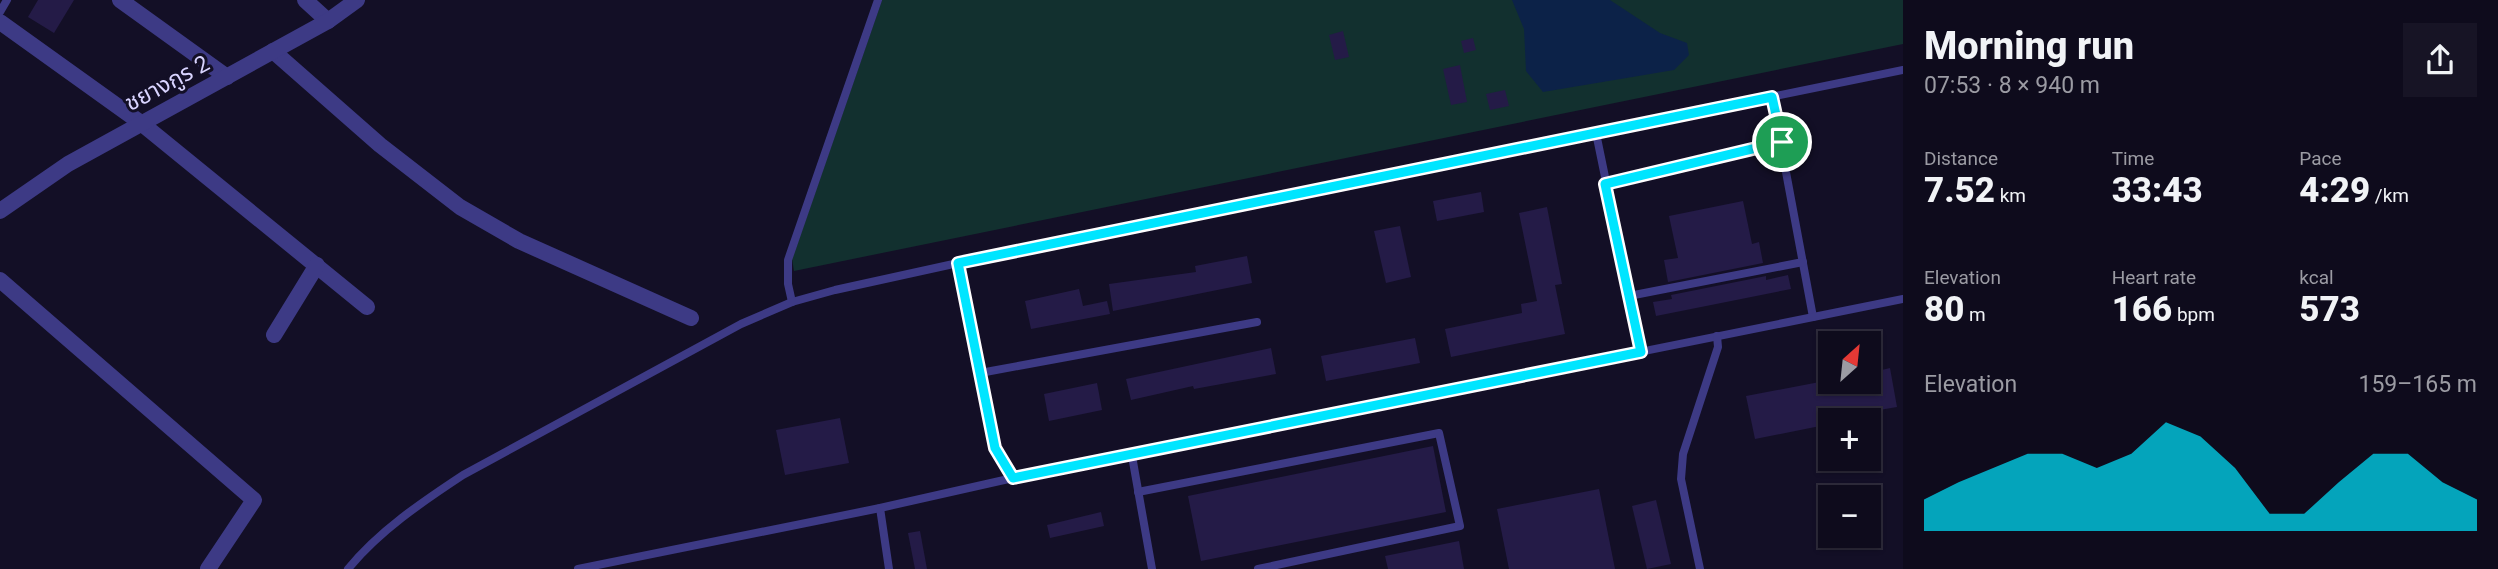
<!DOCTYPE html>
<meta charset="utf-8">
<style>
body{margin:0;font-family:Roboto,"Noto Sans Thai",sans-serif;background:#171425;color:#f1f3f6;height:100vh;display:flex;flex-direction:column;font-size:26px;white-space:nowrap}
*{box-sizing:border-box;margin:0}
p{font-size:23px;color:#9b9ba3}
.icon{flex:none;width:38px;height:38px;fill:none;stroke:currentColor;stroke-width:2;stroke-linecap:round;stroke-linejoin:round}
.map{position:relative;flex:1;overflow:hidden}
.sheet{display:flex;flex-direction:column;background:#0e0b1c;width:595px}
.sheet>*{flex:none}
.needle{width:46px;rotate:27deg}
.controls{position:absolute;left:1818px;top:331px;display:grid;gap:14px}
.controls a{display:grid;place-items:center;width:63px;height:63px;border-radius:0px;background:#0e0b1c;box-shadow:0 2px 5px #0004,0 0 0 2px #2e2b3b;font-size:35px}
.pin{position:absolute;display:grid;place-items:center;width:60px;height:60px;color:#fff;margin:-30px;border:4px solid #fff;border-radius:50%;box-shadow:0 2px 7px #0007}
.round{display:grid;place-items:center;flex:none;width:74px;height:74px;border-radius:0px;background:#171425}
.summary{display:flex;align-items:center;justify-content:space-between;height:119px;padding:0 21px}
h1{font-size:38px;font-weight:800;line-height:52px}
.figures{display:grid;grid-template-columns:repeat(3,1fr);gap:10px;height:119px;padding:7px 21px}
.figures div{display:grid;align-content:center}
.figures b{font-size:35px;font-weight:800}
.figures small{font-size:19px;font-weight:400}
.figures p{font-size:19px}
.chart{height:196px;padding:14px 21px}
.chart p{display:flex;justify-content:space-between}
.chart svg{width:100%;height:126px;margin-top:7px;fill:#00e5ff;opacity:.7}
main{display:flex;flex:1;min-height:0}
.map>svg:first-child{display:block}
.green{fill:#12302f}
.water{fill:#0c2248}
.building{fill:#241b47}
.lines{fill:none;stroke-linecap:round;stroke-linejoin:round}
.lane{stroke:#3d3a85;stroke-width:8}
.street{stroke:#3d3a85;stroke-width:16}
.route-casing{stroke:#fff;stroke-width:14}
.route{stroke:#00e5ff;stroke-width:9}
.labels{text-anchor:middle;stroke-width:6;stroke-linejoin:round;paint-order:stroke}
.street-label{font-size:23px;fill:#d9d4ff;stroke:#130f26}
</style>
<main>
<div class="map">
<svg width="1903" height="569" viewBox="0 0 1903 569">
<rect width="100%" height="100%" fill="#130f26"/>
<!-- green -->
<path class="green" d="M 882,0 L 1903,0 L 1903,44 L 794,271 L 792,259 Z"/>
<!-- water -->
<path class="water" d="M 1610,0 L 1660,33 L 1687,43 L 1689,55 L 1674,70 L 1543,92 L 1526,71 L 1524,29 L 1512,0 Z"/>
<!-- building -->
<g class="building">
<path d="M 38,0 L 74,0 L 54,33 L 28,17 Z"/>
<path d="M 1343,31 L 1349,57 L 1335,60 L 1329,35 Z"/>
<path d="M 1473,38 L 1476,50 L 1464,53 L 1461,41 Z"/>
<path d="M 1460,65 L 1467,102 L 1451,105 L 1443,69 Z"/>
<path d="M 1505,90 L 1509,106 L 1490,110 L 1486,94 Z"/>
<path d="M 1481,192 L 1484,212 L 1437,221 L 1433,201 Z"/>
<path d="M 1743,201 L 1752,244 L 1759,242 L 1763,263 L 1668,282 L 1664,260 L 1678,258 L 1669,216 Z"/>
<path d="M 1547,207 L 1562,284 L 1555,285 L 1565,334 L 1451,357 L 1445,329 L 1522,313 L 1521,304 L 1537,301 L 1519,213 Z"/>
<path d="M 1400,226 L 1411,277 L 1386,283 L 1374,231 Z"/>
<path d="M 1247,256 L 1252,283 L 1113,311 L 1109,284 L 1196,272 L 1195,266 Z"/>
<path d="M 1788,275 L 1791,289 L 1656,316 L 1653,302 L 1672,299 L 1671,295 L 1766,276 L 1766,280 Z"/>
<path d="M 1079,289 L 1083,306 L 1107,301 L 1110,314 L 1031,329 L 1025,301 Z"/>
<path d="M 1415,338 L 1420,363 L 1326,381 L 1321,356 Z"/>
<path d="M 1271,348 L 1276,374 L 1194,389 L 1193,386 L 1131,400 L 1126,379 Z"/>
<path d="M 1890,368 L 1897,407 L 1862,413 L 1863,418 L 1830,420 L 1830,424 L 1755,439 L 1746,396 L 1830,380 L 1830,382 L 1869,382 L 1869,373 Z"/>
<path d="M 1097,383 L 1102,410 L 1049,421 L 1044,394 Z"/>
<path d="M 840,418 L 849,463 L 785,475 L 776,430 Z"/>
<path d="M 1433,446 L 1446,512 L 1201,561 L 1188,496 Z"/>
<path d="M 1599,489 L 1615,569 L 1509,569 L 1497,509 Z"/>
<path d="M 1656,500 L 1671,564 L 1647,569 L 1632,506 Z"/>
<path d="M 1101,512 L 1104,526 L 1050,538 L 1047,525 Z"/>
<path d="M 920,531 L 927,569 L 915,569 L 908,533 Z"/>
<path d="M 1459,541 L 1464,569 L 1388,569 L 1385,556 Z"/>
</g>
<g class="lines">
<!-- lane -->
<g class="lane">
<path d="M 0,12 L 7,0"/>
<path d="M 1772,97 L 1813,317"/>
<path d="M 1596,133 L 1641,352"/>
<path d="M 1605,184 L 1782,142"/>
<path d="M 958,263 L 995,448 L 1013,478 L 1903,299"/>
<path d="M 1629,296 L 1803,262"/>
<path d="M 792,302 L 788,284 L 788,260 L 878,0"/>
<path d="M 980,373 L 1257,322"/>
<path d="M 1132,456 L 1152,569"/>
<path d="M 1138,492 L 1439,433 L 1460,526 L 1258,569"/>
<path d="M 880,508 L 889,569"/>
<path d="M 348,569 C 379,531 422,502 463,475 L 741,324 L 792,302 L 835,290 L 958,263 L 1903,70"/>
<path d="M 578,569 L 880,508 L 1013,478"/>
<path d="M 1700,569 L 1681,479 L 1683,454 L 1718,347 L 1717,336"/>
</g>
<!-- street -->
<g class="street">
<path d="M 120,0 L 227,77"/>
<path d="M 305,0 L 328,21"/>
<path d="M 0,22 L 141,123 L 367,307"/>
<path d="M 273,51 L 380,145 L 460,207 L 519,241 L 691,318"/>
<path d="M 0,211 L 68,164 L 328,21 L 357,0"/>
<path d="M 0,280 L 254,500 L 208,569"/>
<path d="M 274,335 L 317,265"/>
</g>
</g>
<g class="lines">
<defs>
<path id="route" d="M 1772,97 L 1782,142 L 1605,184 L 1641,352 L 1013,478 L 995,448 L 958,263 Z"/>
</defs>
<!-- route casing -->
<use href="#route" class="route-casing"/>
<!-- route -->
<use href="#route" class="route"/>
</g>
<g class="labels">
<!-- street labels -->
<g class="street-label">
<text transform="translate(167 83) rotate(-28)" y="8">ชยางกูร 2</text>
</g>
</g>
</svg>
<div class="controls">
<a><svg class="needle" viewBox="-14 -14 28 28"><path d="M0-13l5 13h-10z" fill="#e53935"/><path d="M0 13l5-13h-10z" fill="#9b9ba3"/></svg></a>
<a>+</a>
<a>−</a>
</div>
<div class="pin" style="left:1782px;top:142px;background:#1e9e55"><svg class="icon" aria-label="arrive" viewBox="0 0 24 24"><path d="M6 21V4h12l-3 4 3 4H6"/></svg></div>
</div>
<section class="sheet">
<div class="summary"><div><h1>Morning run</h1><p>07:53 · 8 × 940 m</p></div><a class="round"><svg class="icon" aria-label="share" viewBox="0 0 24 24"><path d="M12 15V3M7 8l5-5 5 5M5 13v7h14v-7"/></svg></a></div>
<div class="figures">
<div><p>Distance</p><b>7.52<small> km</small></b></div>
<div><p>Time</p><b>33:43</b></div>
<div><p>Pace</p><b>4:29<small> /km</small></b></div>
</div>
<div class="figures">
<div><p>Elevation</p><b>80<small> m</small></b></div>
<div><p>Heart rate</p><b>166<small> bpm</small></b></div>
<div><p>kcal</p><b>573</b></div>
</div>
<div class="chart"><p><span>Elevation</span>159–165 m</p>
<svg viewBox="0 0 160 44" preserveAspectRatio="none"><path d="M0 44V33L10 27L20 22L30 17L40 17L50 22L60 17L70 6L80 11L90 22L100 38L110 38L120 27L130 17L140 17L150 27L160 33V44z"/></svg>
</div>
</section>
</main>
